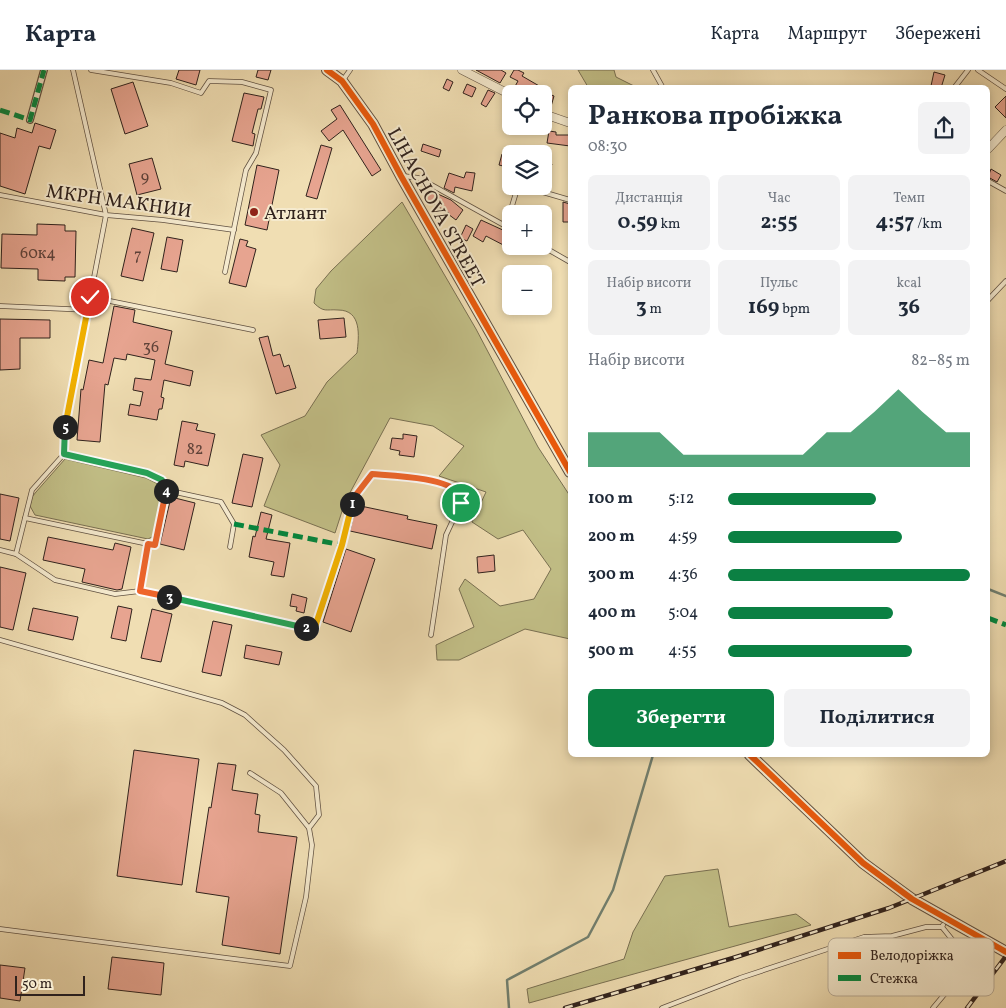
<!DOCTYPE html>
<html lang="uk">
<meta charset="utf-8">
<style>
body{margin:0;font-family:Vollkorn,serif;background:#f2f2f3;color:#1f2937;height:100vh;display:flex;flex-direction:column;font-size:19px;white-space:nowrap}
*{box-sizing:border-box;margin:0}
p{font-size:16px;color:#747a83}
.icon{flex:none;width:28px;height:28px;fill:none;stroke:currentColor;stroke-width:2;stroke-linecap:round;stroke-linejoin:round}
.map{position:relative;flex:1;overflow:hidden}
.panel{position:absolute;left:568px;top:15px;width:422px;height:672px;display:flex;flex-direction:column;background:#fff;border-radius:8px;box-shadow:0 2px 8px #0003}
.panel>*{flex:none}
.tools{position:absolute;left:502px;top:15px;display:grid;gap:10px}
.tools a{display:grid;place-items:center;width:50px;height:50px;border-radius:8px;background:#fff;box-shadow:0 2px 8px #0003;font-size:25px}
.scale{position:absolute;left:15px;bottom:12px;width:70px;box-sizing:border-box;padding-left:5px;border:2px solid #30221d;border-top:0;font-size:14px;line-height:18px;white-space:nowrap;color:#30221d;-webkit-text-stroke:4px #f5eace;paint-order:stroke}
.pin{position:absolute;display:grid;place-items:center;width:42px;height:42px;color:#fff;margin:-21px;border:2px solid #fff;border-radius:50%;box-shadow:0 1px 5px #0007}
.km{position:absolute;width:25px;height:25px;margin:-12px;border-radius:50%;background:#222;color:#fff;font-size:14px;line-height:25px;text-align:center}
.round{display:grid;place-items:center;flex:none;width:52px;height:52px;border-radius:8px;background:#f2f2f3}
.summary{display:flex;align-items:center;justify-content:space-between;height:85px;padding:0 20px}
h1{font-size:28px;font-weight:700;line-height:38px}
.metrics{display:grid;grid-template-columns:repeat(3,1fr);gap:8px;height:85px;padding:5px 20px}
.metrics div{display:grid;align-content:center;border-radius:8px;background:#f2f2f3;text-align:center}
.metrics b{font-size:21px;font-weight:700}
.metrics small{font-size:14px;font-weight:400}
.metrics p{font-size:14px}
.chart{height:140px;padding:10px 20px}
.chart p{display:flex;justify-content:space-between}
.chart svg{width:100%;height:90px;margin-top:5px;fill:#0b8043;opacity:.7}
.action{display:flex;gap:10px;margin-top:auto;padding:10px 20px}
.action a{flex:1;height:58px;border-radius:8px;background:#0b8043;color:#fff;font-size:20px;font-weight:700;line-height:58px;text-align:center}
.action a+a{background:#f2f2f3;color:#1f2937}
ul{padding:0 20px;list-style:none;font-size:16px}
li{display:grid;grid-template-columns:80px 60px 1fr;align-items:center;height:38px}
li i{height:12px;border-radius:6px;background:#0b8043}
header{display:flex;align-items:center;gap:30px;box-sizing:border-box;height:70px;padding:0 25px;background:#fff;border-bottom:1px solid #e0e1e3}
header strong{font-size:24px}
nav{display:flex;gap:28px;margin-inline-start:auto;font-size:18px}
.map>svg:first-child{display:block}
.green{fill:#c2bf87;stroke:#797052}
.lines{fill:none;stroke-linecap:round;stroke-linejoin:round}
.stream{stroke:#717f6f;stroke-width:2.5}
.building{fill:#e7a490;stroke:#30221d}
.service-casing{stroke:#605142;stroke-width:5.5}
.pedestrian-casing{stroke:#605142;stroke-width:8}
.minor-casing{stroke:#605142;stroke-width:9}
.tertiary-casing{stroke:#605142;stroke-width:12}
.service{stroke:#f5eace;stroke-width:4}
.pedestrian{stroke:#f5eace;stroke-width:5.5}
.minor{stroke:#f5eace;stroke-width:8}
.tertiary{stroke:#f5eace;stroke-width:10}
.rail-casing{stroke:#30221d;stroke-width:4.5}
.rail{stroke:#f5eace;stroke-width:2.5;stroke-dasharray:8;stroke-linecap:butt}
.quiet{stroke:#00873e;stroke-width:5;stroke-dasharray:10 5;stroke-linecap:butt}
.cycleway-casing{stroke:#f5eace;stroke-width:9}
.cycleway{stroke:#e8590c;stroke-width:6}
.split-1-casing{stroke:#fff;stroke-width:10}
.split-2-casing{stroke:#fff;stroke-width:10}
.split-3-casing{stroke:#fff;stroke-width:10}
.split-4-casing{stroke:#fff;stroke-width:10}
.split-5-casing{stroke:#fff;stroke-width:10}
.split-6-casing{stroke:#fff;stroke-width:10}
.split-1{stroke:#f0652b;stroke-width:6}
.split-2{stroke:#f5b400;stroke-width:6}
.split-3{stroke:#22a559;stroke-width:6}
.split-4{stroke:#f0652b;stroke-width:6}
.split-5{stroke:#22a559;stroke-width:6}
.split-6{stroke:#f5b400;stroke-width:6}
.poi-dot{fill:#8f2418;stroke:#f5eace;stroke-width:2}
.labels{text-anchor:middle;stroke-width:4;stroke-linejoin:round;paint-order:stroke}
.number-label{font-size:16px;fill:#5e423a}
.street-label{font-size:19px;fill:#30221d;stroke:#f5eace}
.poi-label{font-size:19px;fill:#30221d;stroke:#f5eace;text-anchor:start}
.key{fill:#f5eace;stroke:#baae99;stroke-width:1}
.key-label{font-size:14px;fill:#30221d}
</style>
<header>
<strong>Карта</strong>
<nav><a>Карта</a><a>Маршрут</a><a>Збережені</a></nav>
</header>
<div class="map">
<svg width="1006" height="938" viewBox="0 0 1006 938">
<rect width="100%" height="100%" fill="#f0deb3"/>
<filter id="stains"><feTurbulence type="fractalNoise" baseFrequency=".004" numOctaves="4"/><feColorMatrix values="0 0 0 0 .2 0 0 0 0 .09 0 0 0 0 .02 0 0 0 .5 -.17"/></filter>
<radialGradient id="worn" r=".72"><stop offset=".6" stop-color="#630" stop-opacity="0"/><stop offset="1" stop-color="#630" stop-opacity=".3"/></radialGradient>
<!-- green -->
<g class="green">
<path d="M 578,0 L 614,0 L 616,7 L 636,17 L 588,17 Z"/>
<path d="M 402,132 L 476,259 L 538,377 L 570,426 L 570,569 L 525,559 L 459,590 L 437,590 L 436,575 L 474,557 L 459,519 L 465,509 L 500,536 L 534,529 L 551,499 L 523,460 L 498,469 L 472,452 L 486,422 L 439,406 L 464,376 L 433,356 L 390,348 L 345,432 L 335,463 L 264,436 L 280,395 L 261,365 L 305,346 L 327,312 L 357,283 C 359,266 362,240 338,240 C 326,239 324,243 314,233 L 316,219 L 331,201 Z"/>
<path d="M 65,389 L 146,408 L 158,414 L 163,424 L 154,466 L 148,469 L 35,445 L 30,436 L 32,427 L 36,422 Z"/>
<path d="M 718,799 L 729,857 L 796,844 L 811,855 L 529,933 L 527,919 L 624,889 L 633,862 L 665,806 Z"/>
</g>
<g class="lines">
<!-- stream -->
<g class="stream">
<path d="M 988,519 L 1006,526"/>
<path d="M 509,938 L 507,910 L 588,867 L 613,820 L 653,685"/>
</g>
</g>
<!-- building -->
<g class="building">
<path d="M 179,0 L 200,0 L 196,15 L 176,9 Z"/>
<path d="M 258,0 L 271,0 L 268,10 L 256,7 Z"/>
<path d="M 476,0 L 501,0 L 506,3 L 500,13 Z"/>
<path d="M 514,0 L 518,0 L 524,3 L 522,6 L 541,17 L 537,24 L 516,24 L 513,20 L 518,11 L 510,7 Z"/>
<path d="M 934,2 L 945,5 L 941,18 L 931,16 Z"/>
<path d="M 447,9 L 453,12 L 449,21 L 443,18 Z"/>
<path d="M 133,12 L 148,56 L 125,64 L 111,19 Z"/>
<path d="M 467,14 L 476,18 L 472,27 L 463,23 Z"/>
<path d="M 488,20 L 495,23 L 486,37 L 481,34 Z"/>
<path d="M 544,22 L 554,26 L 550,40 L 544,38 Z"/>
<path d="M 244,23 L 264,27 L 261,39 L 258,39 L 252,63 L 255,64 L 253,76 L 232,71 Z"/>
<path d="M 1006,26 L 1006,48 L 995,37 Z"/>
<path d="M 340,35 L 381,100 L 372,106 L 343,60 L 329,71 L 321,61 L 337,49 L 331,40 Z"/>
<path d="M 35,53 L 56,60 L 50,79 L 39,76 L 25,124 L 0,116 L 0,63 L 15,68 L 17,58 L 32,63 Z"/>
<path d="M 549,61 L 556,62 L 556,65 L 570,65 L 570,76 L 547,73 Z"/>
<path d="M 423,74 L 441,80 L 439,87 L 421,81 Z"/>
<path d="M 321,75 L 332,78 L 317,129 L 306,126 Z"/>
<path d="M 502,84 L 511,86 L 511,98 L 499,95 Z"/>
<path d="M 152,88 L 161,119 L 137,125 L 129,94 Z"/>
<path d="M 544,91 L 552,94 L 544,114 Z"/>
<path d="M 257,95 L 279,100 L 267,160 L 245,155 Z"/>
<path d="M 991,99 L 1001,105 L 997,112 L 988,107 Z"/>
<path d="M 466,102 L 475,103 L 472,121 L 455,117 L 454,123 L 444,118 L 449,103 L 464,108 Z"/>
<path d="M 429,120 L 451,130 L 463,140 L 456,150 L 448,144 L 449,143 L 424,129 Z"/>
<path d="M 563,132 L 570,134 L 570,152 L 563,152 Z"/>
<path d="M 481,150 L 505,161 L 503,164 L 511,168 L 511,179 L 486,166 L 483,172 L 473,166 Z"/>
<path d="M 37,154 L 65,155 L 65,161 L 76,161 L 75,207 L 65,207 L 65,211 L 38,210 L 38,199 L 1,198 L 2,164 L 37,165 Z"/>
<path d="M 466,155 L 473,159 L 467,171 L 460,168 Z"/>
<path d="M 132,158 L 154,163 L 143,211 L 121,206 Z"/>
<path d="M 167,167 L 183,170 L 177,202 L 161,199 Z"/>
<path d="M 240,169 L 248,171 L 246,176 L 256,179 L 246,217 L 229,213 Z"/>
<path d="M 114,236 L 135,240 L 133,252 L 172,261 L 165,294 L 193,301 L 190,316 L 164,310 L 161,327 L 164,328 L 162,339 L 159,339 L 157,350 L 128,345 L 130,334 L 140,336 L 143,322 L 133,320 L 135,308 L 151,310 L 155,290 L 127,284 L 126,290 L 114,288 L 108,315 L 105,314 L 100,372 L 77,370 L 81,319 L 83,320 L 89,290 L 103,293 Z"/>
<path d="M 344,248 L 346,267 L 320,269 L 318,250 Z"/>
<path d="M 0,249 L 50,250 L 50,268 L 20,268 L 20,299 L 0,300 Z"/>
<path d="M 268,266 L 273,286 L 280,284 L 284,297 L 289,295 L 296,318 L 276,324 L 259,268 Z"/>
<path d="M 182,351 L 198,354 L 196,360 L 215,364 L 208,396 L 185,391 L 184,397 L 174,395 Z"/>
<path d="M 403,364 L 417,366 L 414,387 L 399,385 L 400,381 L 390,379 L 392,368 L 403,369 Z"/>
<path d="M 243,384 L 263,388 L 252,437 L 232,433 Z"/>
<path d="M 0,424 L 19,428 L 10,471 L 0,469 Z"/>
<path d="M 171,427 L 195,433 L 184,480 L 160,474 Z"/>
<path d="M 356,435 L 408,446 L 407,449 L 437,455 L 432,479 L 350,461 Z"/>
<path d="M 261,442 L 272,445 L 266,469 L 290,473 L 284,507 L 271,505 L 274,492 L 249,487 L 253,466 L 255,467 Z"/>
<path d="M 48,467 L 113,480 L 115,473 L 131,477 L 122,519 L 117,520 L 82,512 L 85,499 L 43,490 Z"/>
<path d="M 346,479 L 375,489 L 351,562 L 323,552 Z"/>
<path d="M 494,485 L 495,501 L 478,503 L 477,487 Z"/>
<path d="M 0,497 L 26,503 L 13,560 L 0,557 Z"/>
<path d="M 292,524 L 307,528 L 304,543 L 296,541 L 297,537 L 290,536 Z"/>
<path d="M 118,536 L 132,539 L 126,571 L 111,568 Z"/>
<path d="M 33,538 L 78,547 L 73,570 L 28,560 Z"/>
<path d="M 152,539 L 172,544 L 161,592 L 141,588 Z"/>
<path d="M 213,551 L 232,555 L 221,606 L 202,602 Z"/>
<path d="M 246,575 L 282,582 L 279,595 L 244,588 Z"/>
<path d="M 134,680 L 199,689 L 182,815 L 117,806 Z"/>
<path d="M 218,693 L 236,695 L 232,720 L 258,724 L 255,744 L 260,745 L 258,762 L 297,767 L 280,884 L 222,875 L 229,827 L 196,822 L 209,737 L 211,738 Z"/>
<path d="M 112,887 L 164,893 L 161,925 L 108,919 Z"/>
<path d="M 0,895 L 25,898 L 20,931 L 0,928 Z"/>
</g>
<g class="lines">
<defs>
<g id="service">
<path d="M 91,0 L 171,13 L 201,23 L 209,11 L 242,12 L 271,20 L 256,83 L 246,100 L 225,202"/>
<path d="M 653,0 L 663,18"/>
<path d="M 978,0 L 1006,19"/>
<path d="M 343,10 L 350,0"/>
<path d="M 954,18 L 968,0"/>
<path d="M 403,106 L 419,108 L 511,159"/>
<path d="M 988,111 L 1006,121"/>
<path d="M 522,116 L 570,130"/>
<path d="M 0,125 L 106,145 L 163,150 L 234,160"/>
<path d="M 506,156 L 518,116"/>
<path d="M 542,176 L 570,192"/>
<path d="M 90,227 L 253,260"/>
<path d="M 988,230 L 1006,211"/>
<path d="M 0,236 L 89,240"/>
<path d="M 64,384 L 65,358 L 106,145 L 73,0"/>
<path d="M 64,384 L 32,420 L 16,484 L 55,510 L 115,524 L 140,521"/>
<path d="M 64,384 L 147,403 L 161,410 L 166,420 L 221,432 L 234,454 L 230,477"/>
<path d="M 166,420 L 155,475 L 148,474 L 140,521 L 314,560 L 342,475 L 355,426 L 372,404 C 398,406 443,407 462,424 L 461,433 L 446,465 L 431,565"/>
<path d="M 25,448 L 148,474"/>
<path d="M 0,480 L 16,484"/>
<path d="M 0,570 L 222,633 L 245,645 L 284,680 L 316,716 L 319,745 L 309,758"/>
<path d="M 0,859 L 290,896 L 306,827 L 312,775 L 309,758 L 281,723 L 250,703"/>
<path d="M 662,938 L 740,908 L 864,867 L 892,866 L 926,857 L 942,857"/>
<path d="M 933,938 L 958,908 L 963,883 L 942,857 L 943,855"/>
</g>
<path id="pedestrian" d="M 30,50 L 44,0"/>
<g id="minor">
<path d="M 462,0 L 511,25"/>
<path d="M 544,44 L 570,53"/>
<path d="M 988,79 L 1006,60"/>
</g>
<g id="tertiary">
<path d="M 327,0 L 342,11 L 373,54 L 401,106 L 570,402"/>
<path d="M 750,685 L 863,793 L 912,829 L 1006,882"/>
</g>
</defs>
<!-- service casing -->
<use href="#service" class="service-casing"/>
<!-- pedestrian casing -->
<use href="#pedestrian" class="pedestrian-casing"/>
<!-- minor casing -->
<use href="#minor" class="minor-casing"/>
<!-- tertiary casing -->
<use href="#tertiary" class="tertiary-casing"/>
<!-- service -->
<use href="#service" class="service"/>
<!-- pedestrian -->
<use href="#pedestrian" class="pedestrian"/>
<!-- minor -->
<use href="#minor" class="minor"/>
<!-- tertiary -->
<use href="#tertiary" class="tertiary"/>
<defs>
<g id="rail">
<path d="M 565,938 L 733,888 L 889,838 L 1006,791"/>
<path d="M 967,938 L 1006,886"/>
</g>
</defs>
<!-- rail casing -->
<use href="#rail" class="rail-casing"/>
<!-- rail -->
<use href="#rail" class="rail"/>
<!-- quiet -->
<g class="quiet">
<path d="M 0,40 L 30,50 L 44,0"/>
<path d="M 234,454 L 342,475"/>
<path d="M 988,548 L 1006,555"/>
</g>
<defs>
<g id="cycleway">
<path d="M 327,0 L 342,11 L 373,54 L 401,106 L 570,402"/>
<path d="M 750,685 L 863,793 L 912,829 L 1006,882"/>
</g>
</defs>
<!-- cycleway casing -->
<use href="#cycleway" class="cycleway-casing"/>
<!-- cycleway -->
<use href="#cycleway" class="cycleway"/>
</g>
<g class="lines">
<defs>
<path id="split-1" d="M 352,434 L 355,426 L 372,404 C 398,406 443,407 462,424 L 461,433"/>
<path id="split-2" d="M 306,558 L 314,560 L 342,475 L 352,434"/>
<path id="split-3" d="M 169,527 L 306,558"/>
<path id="split-4" d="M 166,421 L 155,475 L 148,474 L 140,521 L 169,527"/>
<path id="split-5" d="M 65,357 L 64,384 L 147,403 L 162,410 L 166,421"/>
<path id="split-6" d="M 65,357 L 90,227"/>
</defs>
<!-- split-1 casing -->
<use href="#split-1" class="split-1-casing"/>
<!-- split-2 casing -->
<use href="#split-2" class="split-2-casing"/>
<!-- split-3 casing -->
<use href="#split-3" class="split-3-casing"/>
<!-- split-4 casing -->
<use href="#split-4" class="split-4-casing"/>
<!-- split-5 casing -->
<use href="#split-5" class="split-5-casing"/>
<!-- split-6 casing -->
<use href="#split-6" class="split-6-casing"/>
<!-- split-1 -->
<use href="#split-1" class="split-1"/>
<!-- split-2 -->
<use href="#split-2" class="split-2"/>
<!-- split-3 -->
<use href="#split-3" class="split-3"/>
<!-- split-4 -->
<use href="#split-4" class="split-4"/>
<!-- split-5 -->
<use href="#split-5" class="split-5"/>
<!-- split-6 -->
<use href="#split-6" class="split-6"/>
</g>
<!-- markers -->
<circle class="poi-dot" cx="254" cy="142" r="5"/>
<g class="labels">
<!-- number labels -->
<g class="number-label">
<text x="145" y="112">9</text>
<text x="38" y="188">60к4</text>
<text x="138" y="190">7</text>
<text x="151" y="282">36</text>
<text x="195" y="384">82</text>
</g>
<!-- street labels -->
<g class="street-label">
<text transform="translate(119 130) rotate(8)" y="7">МКРН МАКНИИ</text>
<text transform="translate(437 137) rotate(61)" y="7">LIHACHOVA STREET</text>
</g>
<!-- poi labels -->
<g class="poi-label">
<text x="264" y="149">Атлант</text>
</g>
</g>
<!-- legend -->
<rect x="828" y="868" width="166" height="58" rx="8" class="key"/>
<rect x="838" y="882" width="23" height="7" fill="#e8590c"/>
<rect x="838" y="905" width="23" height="6" fill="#00873e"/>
<g class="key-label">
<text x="870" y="890">Велодоріжка</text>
<text x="870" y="913">Стежка</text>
</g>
<rect width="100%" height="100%" filter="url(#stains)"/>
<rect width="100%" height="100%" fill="url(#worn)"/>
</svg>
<div class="tools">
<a><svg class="icon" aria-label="locate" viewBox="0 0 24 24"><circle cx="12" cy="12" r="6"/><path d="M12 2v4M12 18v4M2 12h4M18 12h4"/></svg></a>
<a><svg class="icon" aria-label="layers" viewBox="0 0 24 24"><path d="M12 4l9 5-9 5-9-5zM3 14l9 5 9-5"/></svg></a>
<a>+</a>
<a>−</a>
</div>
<div class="scale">50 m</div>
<div class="pin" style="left:461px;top:433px;background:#1e9e55"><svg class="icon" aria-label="arrive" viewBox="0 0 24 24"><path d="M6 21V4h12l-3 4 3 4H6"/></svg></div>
<div class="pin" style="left:90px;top:227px;background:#d93025"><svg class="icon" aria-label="check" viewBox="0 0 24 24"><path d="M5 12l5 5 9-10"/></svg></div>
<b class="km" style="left:352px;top:434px">1</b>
<b class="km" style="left:306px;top:558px">2</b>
<b class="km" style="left:169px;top:527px">3</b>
<b class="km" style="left:166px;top:421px">4</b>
<b class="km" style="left:65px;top:357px">5</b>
<section class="panel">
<div class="summary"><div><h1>Ранкова пробіжка</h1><p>08:30</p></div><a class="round"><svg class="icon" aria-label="share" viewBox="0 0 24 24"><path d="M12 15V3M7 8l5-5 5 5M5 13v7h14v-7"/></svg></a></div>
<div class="metrics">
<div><p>Дистанція</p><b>0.59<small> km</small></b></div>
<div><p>Час</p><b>2:55</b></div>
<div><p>Темп</p><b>4:57<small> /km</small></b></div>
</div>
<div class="metrics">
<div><p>Набір висоти</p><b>3<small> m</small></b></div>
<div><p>Пульс</p><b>169<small> bpm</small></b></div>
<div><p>kcal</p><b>36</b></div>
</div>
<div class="chart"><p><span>Набір висоти</span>82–85 m</p>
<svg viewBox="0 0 160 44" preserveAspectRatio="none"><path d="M0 44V27L10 27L20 27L30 27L40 38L50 38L60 38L70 38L80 38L90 38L100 27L110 27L120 17L130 6L140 17L150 27L160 27V44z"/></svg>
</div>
<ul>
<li><b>100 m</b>5:12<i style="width:61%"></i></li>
<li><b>200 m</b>4:59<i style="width:72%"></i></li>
<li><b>300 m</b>4:36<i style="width:100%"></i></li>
<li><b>400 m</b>5:04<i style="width:68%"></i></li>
<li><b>500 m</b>4:55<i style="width:76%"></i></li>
</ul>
<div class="action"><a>Зберегти</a><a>Поділитися</a></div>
</section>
</div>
